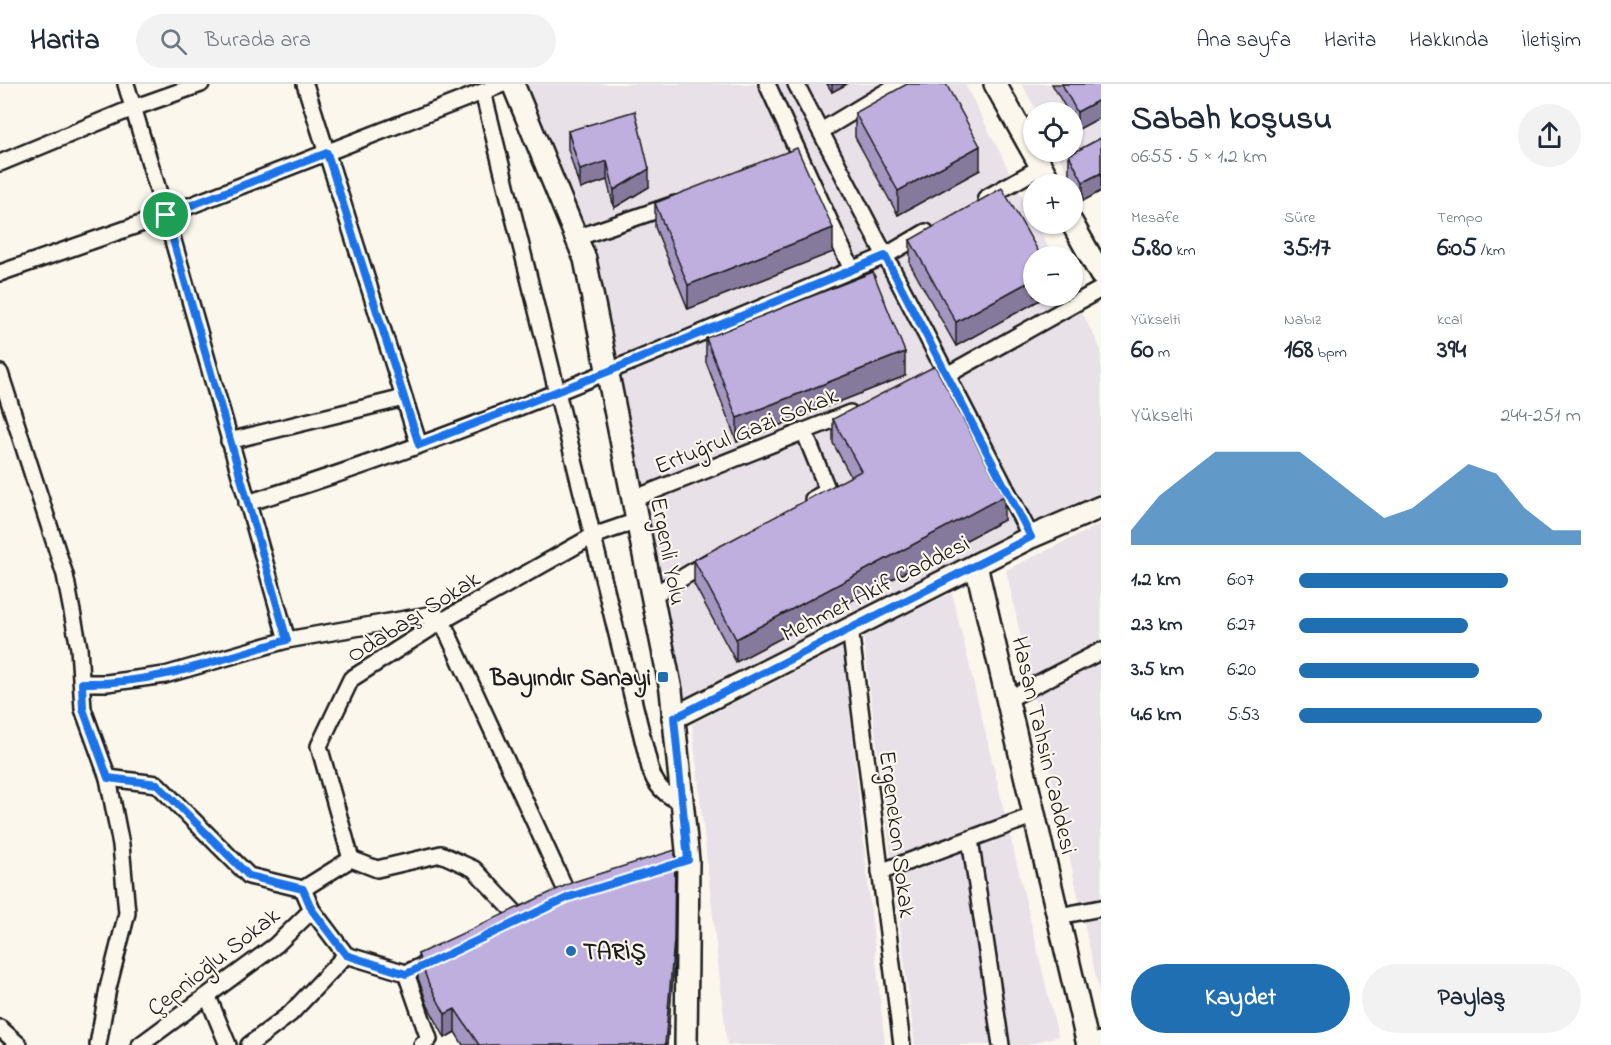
<!DOCTYPE html>
<html lang="tr">
<meta charset="utf-8">
<style>
body{margin:0;font-family:"Indie Flower",sans-serif;background:#f2f2f3;color:#1f2937;height:100vh;display:flex;flex-direction:column;font-size:22px;white-space:nowrap}
*{box-sizing:border-box;margin:0}
p{font-size:20px;color:#747a83}
.icon{flex:none;width:33px;height:33px;fill:none;stroke:currentColor;stroke-width:2;stroke-linecap:round;stroke-linejoin:round}
.map{position:relative;flex:1;overflow:hidden}
.details{display:flex;flex-direction:column;background:#fff;width:510px}
.details>*{flex:none}
.tools{position:absolute;left:1023px;top:18px;display:grid;gap:12px}
.tools a{display:grid;place-items:center;width:60px;height:60px;border-radius:50%;background:#fff;box-shadow:0 2px 4px #0004;font-size:30px}
.pin{position:absolute;display:grid;place-items:center;width:51px;height:51px;color:#fff;margin:-26px;border:3px solid #fff;border-radius:50%;box-shadow:0 2px 6px #0007}
.round{display:grid;place-items:center;flex:none;width:63px;height:63px;border-radius:32px;background:#f2f2f3}
.overview{display:flex;align-items:center;justify-content:space-between;height:102px;padding:0 30px}
h1{font-size:33px;font-weight:700;line-height:45px}
.metrics{display:grid;grid-template-columns:repeat(3,1fr);gap:9px;height:102px;padding:6px 30px}
.metrics div{display:grid;align-content:center}
.metrics b{font-size:26px;font-weight:700}
.metrics small{font-size:16px;font-weight:400}
.metrics p{font-size:16px}
.chart{height:168px;padding:12px 30px}
.chart p{display:flex;justify-content:space-between}
.chart svg{width:100%;height:108px;margin-top:6px;fill:#1f6fb2;opacity:.7}
.action{display:flex;gap:12px;margin-top:auto;padding:12px 30px}
.action a{flex:1;height:69px;border-radius:36px;background:#1f6fb2;color:#fff;font-size:24px;font-weight:700;line-height:69px;text-align:center}
.action a+a{background:#f2f2f3;color:#1f2937}
ul{padding:0 30px;list-style:none;font-size:20px}
li{display:grid;grid-template-columns:96px 72px 1fr;align-items:center;height:45px}
li i{height:15px;border-radius:8px;background:#1f6fb2}
header{display:flex;align-items:center;gap:36px;box-sizing:border-box;height:84px;padding:0 30px;background:#fff;border-bottom:2px solid #e0e1e3}
header strong{font-size:28px}
nav{display:flex;gap:33px;margin-inline-start:auto;font-size:21px}
.search{width:420px;height:54px;background:#f2f2f3;display:flex;align-items:center;gap:15px;box-sizing:border-box;padding:0 21px;border-radius:33px;color:#747a83;font-size:22px}
main{display:flex;flex:1;min-height:0}
.map>svg:first-child{display:block}
.built{fill:#e9e1e8}
.lines{fill:none;stroke-linecap:round;stroke-linejoin:round}
.street-casing{stroke:#1c1c1c;stroke-width:20}
.secondary-casing{stroke:#1c1c1c;stroke-width:26}
.street{stroke:#fbf7ec;stroke-width:15}
.secondary{stroke:#fbf7ec;stroke-width:21}
.wall{fill:#a396c0;stroke:#1c1c1c;stroke-width:1.5}
.shaded-wall{fill:#857a9c;stroke:#1c1c1c;stroke-width:1.5}
.building{fill:#beafdf;stroke:#1c1c1c;stroke-width:1.5}
.route-casing{stroke:#fff;stroke-width:12}
.route{stroke:#1a73e8;stroke-width:8}
.poi-dot{fill:#1f6fb2;stroke:#fbf7ec;stroke-width:2}
.labels{text-anchor:middle;stroke-width:4.5;stroke-linejoin:round;paint-order:stroke}
.street-label{font-size:24px;fill:#1c1c1c;stroke:#fbf7ec}
.poi-label{font-size:24px;font-weight:bold;fill:#1c1c1c;stroke:#fbf7ec;text-anchor:end}
</style>
<header>
<strong>Harita</strong>
<div class="search"><svg class="icon" aria-label="search" viewBox="0 0 24 24"><circle cx="10" cy="10" r="6"/><path d="M15 15l6 6"/></svg>Burada ara</div>
<nav><a>Ana sayfa</a><a>Harita</a><a>Hakkında</a><a>İletişim</a></nav>
</header>
<main>
<div class="map">
<svg width="1101" height="961" viewBox="0 0 1101 961">
<rect width="100%" height="100%" fill="#fbf7ec"/>
<filter id="ink" filterUnits="userSpaceOnUse"><feTurbulence type="fractalNoise" baseFrequency=".0167" numOctaves="2"/><feDisplacementMap in="SourceGraphic" scale="12" xChannelSelector="R" yChannelSelector="G"/><feConvolveMatrix kernelMatrix="1 2 1 2 8 2 1 2 1" color-interpolation-filters="sRGB"/></filter>
<g filter="url(#ink)">
<!-- built -->
<g class="built">
<path d="M 513,0 L 965,0 L 1033,134 L 1034,140 L 1036,140 L 1053,172 L 1034,172 L 1034,212 L 1073,210 L 1101,266 L 1101,423 L 673,634 L 585,175 Z"/>
<path d="M 1022,0 L 1101,0 L 1101,107 L 1083,117 L 1057,68 L 1072,68 L 1072,28 L 1037,28 Z"/>
<path d="M 1101,440 L 1101,916 L 1006,486 Z"/>
<path d="M 952,509 L 1058,952 L 1027,961 L 915,961 L 863,551 Z"/>
<path d="M 843,563 L 885,961 L 727,961 L 692,640 Z"/>
</g>
<g class="lines">
<defs>
<g id="street">
<path d="M 126,0 L 168,139 L 287,556"/>
<path d="M 305,0 L 419,361"/>
<path d="M 767,0 L 852,186"/>
<path d="M 796,0 L 1031,453"/>
<path d="M 483,8 L 650,684 C 655,702 665,712 682,718"/>
<path d="M 821,47 L 899,0"/>
<path d="M 0,79 L 133,24 L 201,0"/>
<path d="M 986,114 L 1041,83"/>
<path d="M 576,154 L 675,120"/>
<path d="M 0,189 L 166,131 L 503,0"/>
<path d="M 0,289 L 65,491 L 79,564 L 83,625 L 108,694 L 121,761 L 127,829 L 108,904 L 98,961"/>
<path d="M 923,300 L 947,291 L 1101,205"/>
<path d="M 804,347 L 828,407 L 813,415"/>
<path d="M 229,357 L 404,314"/>
<path d="M 633,415 L 850,329"/>
<path d="M 247,419 C 465,353 675,259 885,172 L 926,148"/>
<path d="M 652,512 L 710,477"/>
<path d="M 850,544 L 902,961"/>
<path d="M 82,599 L 107,599 L 165,591 L 287,556 L 434,530 L 442,537 L 569,813"/>
<path d="M 1008,615 L 1101,567"/>
<path d="M 108,694 L 157,700 L 249,792 L 303,805 L 312,826 L 346,871 L 406,889 L 435,876"/>
<path d="M 970,755 L 1001,961"/>
<path d="M 351,775 L 319,662 L 351,595 L 442,537 L 593,452 L 637,437"/>
<path d="M 880,788 L 1035,731"/>
<path d="M 303,805 L 351,775 L 377,785 L 441,770 L 474,785 L 521,835"/>
<path d="M 1059,832 L 1101,824"/>
<path d="M 406,889 L 429,955 L 422,961"/>
<path d="M 208,913 L 228,961"/>
<path d="M 0,944 L 19,961"/>
<path d="M 1100,956 L 1101,958"/>
<path d="M 140,961 L 276,861 L 312,826"/>
<path d="M 249,961 L 290,930 L 346,871"/>
</g>
<g id="secondary">
<path d="M 513,0 L 585,175 L 671,606 L 688,776 L 686,961"/>
<path d="M 995,0 L 1051,100"/>
<path d="M 1072,139 L 1101,191"/>
<path d="M 976,481 L 1088,961"/>
<path d="M 673,634 L 1031,453 L 1101,423"/>
</g>
</defs>
<!-- street casing -->
<use href="#street" class="street-casing"/>
<!-- secondary casing -->
<use href="#secondary" class="secondary-casing"/>
<!-- street -->
<use href="#street" class="street"/>
<!-- secondary -->
<use href="#secondary" class="secondary"/>
</g>
<!-- wall -->
<g class="wall">
<path d="M 827,0 L 847,0 L 832,8 Z"/>
<path d="M 1052,0 L 1101,0 L 1101,33 L 1077,46 L 1072,38 L 1072,28 L 1068,28 Z"/>
<path d="M 855,29 L 980,86 L 898,131 L 855,53 Z"/>
<path d="M 568,47 L 649,103 L 614,124 L 607,96 L 580,105 L 568,65 Z"/>
<path d="M 1101,54 L 1101,107 L 1083,117 L 1069,89 L 1069,71 Z"/>
<path d="M 655,119 L 833,168 L 688,225 L 655,143 Z"/>
<path d="M 910,156 L 1034,212 L 1047,212 L 956,262 L 910,180 Z"/>
<path d="M 706,254 L 905,292 L 737,358 L 706,278 Z"/>
<path d="M 833,335 L 1004,436 L 736,578 L 694,500 L 694,476 L 851,393 L 833,359 Z"/>
<path d="M 418,870 L 674,879 L 667,961 L 463,961 L 455,948 L 445,954 L 428,922 L 418,894 Z"/>
</g>
<!-- shaded-wall -->
<g class="shaded-wall">
<path d="M 832,0 L 847,0 L 832,8 Z"/>
<path d="M 1101,15 L 1101,33 L 1077,46 L 1077,28 Z"/>
<path d="M 980,62 L 980,86 L 898,131 L 898,107 Z"/>
<path d="M 607,77 L 607,96 L 580,105 L 580,86 Z"/>
<path d="M 649,85 L 649,103 L 614,124 L 614,106 Z"/>
<path d="M 1101,89 L 1101,107 L 1083,117 L 1083,98 Z"/>
<path d="M 833,144 L 833,168 L 688,225 L 688,201 Z"/>
<path d="M 1034,195 L 1034,212 L 1047,212 L 956,262 L 956,238 Z"/>
<path d="M 905,268 L 905,292 L 737,358 L 737,334 Z"/>
<path d="M 1004,412 L 1004,436 L 736,578 L 736,555 Z"/>
<path d="M 675,766 L 674,879 L 667,961 L 665,961 Z"/>
<path d="M 455,925 L 455,948 L 445,954 L 445,930 Z"/>
</g>
<!-- building -->
<g class="building">
<path d="M 907,0 L 946,0 L 980,62 L 898,107 L 855,29 Z"/>
<path d="M 1062,0 L 1101,0 L 1101,15 L 1077,28 Z"/>
<path d="M 635,27 L 649,85 L 614,106 L 607,77 L 580,86 L 568,47 Z"/>
<path d="M 1101,54 L 1101,89 L 1083,98 L 1069,71 Z"/>
<path d="M 797,64 L 833,144 L 688,201 L 655,119 Z"/>
<path d="M 1002,104 L 1041,172 L 1034,172 L 1034,195 L 956,238 L 910,156 Z"/>
<path d="M 873,188 L 905,268 L 737,334 L 706,254 Z"/>
<path d="M 935,282 L 1004,412 L 736,555 L 694,476 L 861,387 L 833,335 Z"/>
<path d="M 675,766 L 674,856 L 665,961 L 479,961 L 455,925 L 445,930 L 428,898 L 418,870 L 573,798 Z"/>
</g>
</g>
<g class="lines" filter="url(#ink)">
<defs>
<path id="route" d="M 327,69 L 419,361 L 607,288 L 885,172 L 1031,453 L 674,634 L 688,776 L 569,813 L 406,890 L 346,871 L 312,826 L 303,805 L 249,792 L 157,700 L 108,694 L 83,625 L 82,599 C 153,601 220,575 287,556 L 166,131 Z"/>
</defs>
<!-- route casing -->
<use href="#route" class="route-casing"/>
<!-- route -->
<use href="#route" class="route"/>
</g>
<!-- markers -->
<g class="poi-dot">
<rect x="657" y="587" width="12" height="12" rx="3"/>
<circle cx="571" cy="867" r="6"/>
</g>
<g class="labels">
<!-- street labels -->
<g class="street-label">
<text transform="translate(746 346) rotate(-22)" y="8">Ertuğrul Gazi Sokak</text>
<text transform="translate(669 467) rotate(79)" y="8">Ergenli Yolu</text>
<text transform="translate(875 504) rotate(-27)" y="8">Mehmet Akif Caddesi</text>
<text transform="translate(413 532) rotate(-32)" y="8">Odabaşı Sokak</text>
<text transform="translate(1045 661) rotate(77)" y="8">Hasan Tahsin Caddesi</text>
<text transform="translate(898 750) rotate(83)" y="8">Ergenekon Sokak</text>
<text transform="translate(213 877) rotate(-38)" y="8">Çepnioğlu Sokak</text>
</g>
<!-- poi labels -->
<g class="poi-label">
<text x="651" y="601">Bayındır Sanayi</text>
<text x="583" y="875" text-anchor="start">TARİŞ</text>
</g>
</g>
</svg>
<div class="tools">
<a><svg class="icon" aria-label="locate" viewBox="0 0 24 24"><circle cx="12" cy="12" r="6"/><path d="M12 2v4M12 18v4M2 12h4M18 12h4"/></svg></a>
<a>+</a>
<a>−</a>
</div>
<div class="pin" style="left:166px;top:131px;background:#1e9e55"><svg class="icon" aria-label="arrive" viewBox="0 0 24 24"><path d="M6 21V4h12l-3 4 3 4H6"/></svg></div>
</div>
<section class="details">
<div class="overview"><div><h1>Sabah koşusu</h1><p>06:55 · 5 × 1.2 km</p></div><a class="round"><svg class="icon" aria-label="share" viewBox="0 0 24 24"><path d="M12 15V3M7 8l5-5 5 5M5 13v7h14v-7"/></svg></a></div>
<div class="metrics">
<div><p>Mesafe</p><b>5.80<small> km</small></b></div>
<div><p>Süre</p><b>35:17</b></div>
<div><p>Tempo</p><b>6:05<small> /km</small></b></div>
</div>
<div class="metrics">
<div><p>Yükselti</p><b>60<small> m</small></b></div>
<div><p>Nabız</p><b>168<small> bpm</small></b></div>
<div><p>kcal</p><b>394</b></div>
</div>
<div class="chart"><p><span>Yükselti</span>244–251 m</p>
<svg viewBox="0 0 160 44" preserveAspectRatio="none"><path d="M0 44V38L10 24L20 15L30 6L40 6L50 6L60 6L70 15L80 24L90 33L100 29L110 20L120 11L130 15L140 29L150 38L160 38V44z"/></svg>
</div>
<ul>
<li><b>1.2 km</b>6:07<i style="width:74%"></i></li>
<li><b>2.3 km</b>6:27<i style="width:60%"></i></li>
<li><b>3.5 km</b>6:20<i style="width:64%"></i></li>
<li><b>4.6 km</b>5:53<i style="width:86%"></i></li>
</ul>
<div class="action"><a>Kaydet</a><a>Paylaş</a></div>
</section>
</main>
